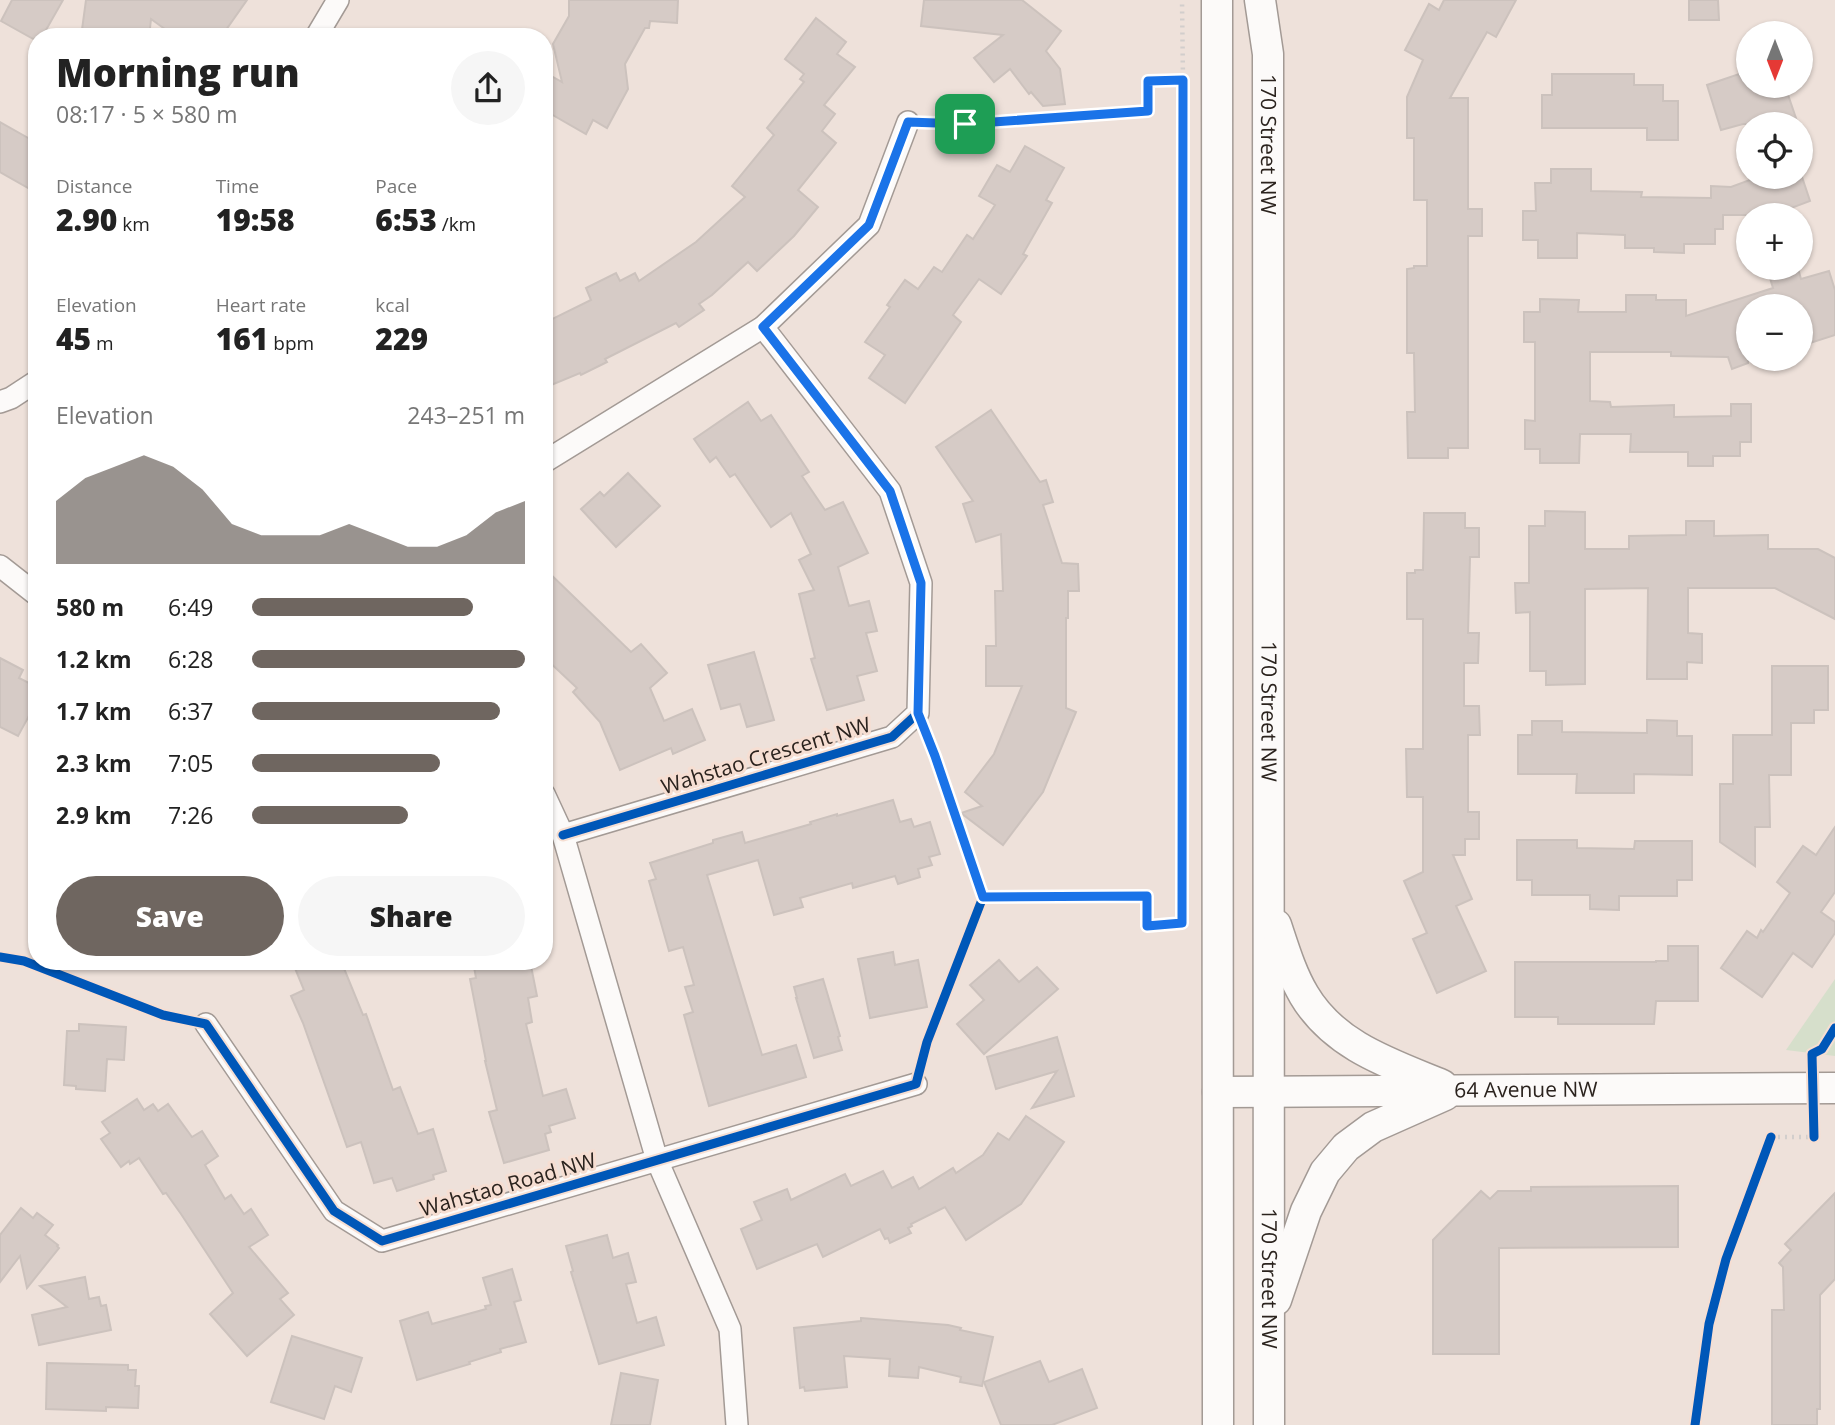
<!DOCTYPE html>
<meta charset="utf-8">
<style>
body{margin:0;font-family:"Open Sans",sans-serif;background:#f6f6f6;color:#222;height:100vh;display:flex;flex-direction:column;font-size:26px;white-space:nowrap}
*{box-sizing:border-box;margin:0}
p{font-size:23px;color:#767676}
.icon{flex:none;width:38px;height:38px;fill:none;stroke:currentColor;stroke-width:2;stroke-linecap:round;stroke-linejoin:round}
.map{position:relative;flex:1;overflow:hidden}
.side{position:absolute;left:28px;top:28px;width:525px;height:942px;display:flex;flex-direction:column;background:#fff;border-radius:28px;box-shadow:0 2px 5px #0004}
.side>*{flex:none}
.needle{width:46px;rotate:180deg}
.buttons{position:absolute;left:1736px;top:21px;display:grid;gap:14px}
.buttons a{display:grid;place-items:center;width:77px;height:77px;border-radius:50%;background:#fff;box-shadow:0 2px 5px #0004;font-size:35px}
.pin{position:absolute;display:grid;place-items:center;width:60px;height:60px;color:#fff;margin:-30px;border-radius:14px;box-shadow:0 4px 10px #0006}
.round{display:grid;place-items:center;flex:none;width:74px;height:74px;border-radius:37px;background:#f6f6f6}
.overview{display:flex;align-items:center;justify-content:space-between;height:119px;padding:0 28px}
h1{font-size:38px;font-weight:800;line-height:52px}
.stats{display:grid;grid-template-columns:repeat(3,1fr);gap:10px;height:119px;padding:7px 28px}
.stats div{display:grid;align-content:center}
.stats b{font-size:30px;font-weight:800}
.stats small{font-size:19px;font-weight:400}
.stats p{font-size:19px}
.chart{height:196px;padding:14px 28px}
.chart p{display:flex;justify-content:space-between}
.chart svg{width:100%;height:126px;margin-top:7px;fill:#6f6660;opacity:.7}
.primary-button{display:flex;gap:14px;margin-top:auto;padding:14px 28px}
.primary-button a{flex:1;height:80px;border-radius:42px;background:#6f6660;color:#fff;font-size:28px;font-weight:800;line-height:80px;text-align:center}
.primary-button a+a{background:#f6f6f6;color:#222}
ul{padding:0 28px;list-style:none;font-size:23px}
li{display:grid;grid-template-columns:112px 84px 1fr;align-items:center;height:52px}
li i{height:18px;border-radius:9px;background:#6f6660}
.map>svg:first-child{display:block}
.green{fill:#d6dfcb}
.building{fill:#d6cbc6;stroke:#ccc2bd;stroke-width:2}
.lines{fill:none;stroke-linecap:round;stroke-linejoin:round}
.street-casing{stroke:#a39a95;stroke-width:24}
.secondary-casing{stroke:#a39a95;stroke-width:33}
.path{stroke:#d2cecc;stroke-width:4.5;stroke-dasharray:2 5;stroke-linecap:butt}
.street{stroke:#fcfaf9;stroke-width:21}
.secondary{stroke:#fcfaf9;stroke-width:30}
.cycleway-casing{stroke:#f6ded2;stroke-width:13}
.cycleway{stroke:#0057b8;stroke-width:9}
.route-casing{stroke:#fff;stroke-width:14}
.route{stroke:#1a73e8;stroke-width:9}
.labels{text-anchor:middle;stroke-width:6;stroke-linejoin:round;paint-order:stroke}
.street-label{font-size:21px;fill:#2b231e;stroke:#f6ded2}
</style>
<div class="map">
<svg width="1835" height="1425" viewBox="0 0 1835 1425">
<rect width="100%" height="100%" fill="#eee1da"/>
<!-- green -->
<path class="green" d="M 1835,979 L 1835,1056 L 1786,1050 Z"/>
<!-- building -->
<g class="building">
<path d="M 12,0 L 63,0 L 42,37 L 37,37 L 37,41 L 1,21 Z"/>
<path d="M 86,0 L 247,0 L 221,37 L 176,37 L 151,19 L 149,37 L 81,37 Z"/>
<path d="M 569,0 L 678,0 L 677,23 L 650,21 L 649,28 L 645,28 L 625,64 L 628,89 L 607,128 L 593,120 L 586,134 L 544,110 L 544,72 L 562,82 L 553,44 L 569,16 Z"/>
<path d="M 924,0 L 1022,0 L 1061,31 L 1046,51 L 1060,69 L 1065,104 L 1043,106 L 1031,92 L 1029,94 L 1010,69 L 994,82 L 974,58 L 1003,35 L 921,26 Z"/>
<path d="M 1444,0 L 1516,0 L 1496,37 L 1487,32 L 1450,98 L 1468,98 L 1468,209 L 1482,209 L 1482,236 L 1468,236 L 1468,448 L 1448,448 L 1448,458 L 1408,458 L 1407,412 L 1415,412 L 1414,353 L 1407,353 L 1407,269 L 1414,268 L 1414,266 L 1427,266 L 1427,200 L 1414,200 L 1414,138 L 1407,138 L 1407,97 L 1423,60 L 1405,50 L 1429,4 L 1439,10 Z"/>
<path d="M 1689,0 L 1718,0 L 1719,20 L 1689,20 Z"/>
<path d="M 816,18 L 846,42 L 837,54 L 855,67 L 824,105 L 835,114 L 822,131 L 836,143 L 798,190 L 818,207 L 794,236 L 757,271 L 748,262 L 712,295 L 699,304 L 704,310 L 679,327 L 676,323 L 605,359 L 607,362 L 581,375 L 580,373 L 544,388 L 544,323 L 591,300 L 586,288 L 616,273 L 620,281 L 635,273 L 639,281 L 696,242 L 745,197 L 732,186 L 774,135 L 767,128 L 804,82 L 800,79 L 804,74 L 785,59 Z"/>
<path d="M 1745,72 L 1748,86 L 1785,86 L 1798,124 L 1743,124 L 1721,130 L 1707,85 Z"/>
<path d="M 1552,74 L 1634,74 L 1634,85 L 1663,85 L 1663,101 L 1678,101 L 1678,140 L 1647,140 L 1647,128 L 1542,128 L 1542,95 L 1552,95 Z"/>
<path d="M 0,122 L 37,143 L 37,193 L 0,172 Z"/>
<path d="M 1025,146 L 1064,168 L 1046,200 L 1052,203 L 1023,254 L 1027,256 L 1001,294 L 979,279 L 953,315 L 961,322 L 905,403 L 869,378 L 885,355 L 865,342 L 890,307 L 887,305 L 905,280 L 918,289 L 934,267 L 942,272 L 967,235 L 973,239 L 995,205 L 979,196 L 997,165 L 1010,172 Z"/>
<path d="M 1551,169 L 1591,169 L 1591,191 L 1642,192 L 1641,197 L 1711,198 L 1711,186 L 1731,187 L 1758,177 L 1802,177 L 1810,201 L 1791,208 L 1794,215 L 1723,215 L 1723,229 L 1715,229 L 1715,244 L 1684,244 L 1684,253 L 1654,252 L 1654,248 L 1625,248 L 1625,235 L 1577,233 L 1577,258 L 1538,258 L 1538,240 L 1523,240 L 1523,211 L 1536,211 L 1535,183 L 1551,183 Z"/>
<path d="M 1798,268 L 1801,279 L 1829,271 L 1835,290 L 1835,335 L 1801,346 L 1801,306 L 1748,306 L 1748,363 L 1732,369 L 1728,357 L 1671,356 L 1671,352 L 1590,352 L 1590,401 L 1610,402 L 1611,407 L 1674,405 L 1674,417 L 1731,416 L 1731,404 L 1751,404 L 1751,442 L 1740,442 L 1740,456 L 1713,456 L 1713,466 L 1688,466 L 1688,452 L 1630,452 L 1631,434 L 1580,434 L 1579,463 L 1540,463 L 1540,449 L 1525,449 L 1525,420 L 1535,421 L 1535,342 L 1524,342 L 1524,312 L 1540,312 L 1540,299 L 1579,300 L 1578,312 L 1626,312 L 1626,295 L 1656,295 L 1656,300 L 1686,300 L 1686,316 L 1773,288 L 1770,278 Z"/>
<path d="M 748,402 L 761,421 L 771,415 L 809,472 L 802,476 L 825,510 L 843,502 L 868,553 L 838,567 L 849,606 L 869,601 L 877,631 L 866,633 L 877,671 L 857,676 L 864,700 L 827,710 L 811,659 L 815,658 L 799,594 L 814,590 L 799,560 L 811,554 L 791,513 L 771,527 L 735,474 L 730,477 L 716,457 L 710,462 L 694,439 Z"/>
<path d="M 991,410 L 1040,482 L 1046,480 L 1053,502 L 1043,505 L 1062,563 L 1078,564 L 1079,591 L 1068,591 L 1068,618 L 1066,618 L 1066,708 L 1076,712 L 1043,792 L 1003,845 L 961,813 L 982,806 L 965,792 L 994,754 L 1022,686 L 986,686 L 986,646 L 996,646 L 995,591 L 1003,591 L 1001,534 L 976,542 L 963,504 L 973,501 L 936,447 Z"/>
<path d="M 628,473 L 660,506 L 616,547 L 581,509 L 600,492 L 604,496 Z"/>
<path d="M 1545,511 L 1585,512 L 1585,549 L 1629,549 L 1629,536 L 1686,535 L 1686,521 L 1714,521 L 1714,536 L 1768,535 L 1768,549 L 1818,549 L 1835,558 L 1835,619 L 1775,588 L 1688,588 L 1688,633 L 1702,634 L 1702,663 L 1687,662 L 1687,679 L 1647,679 L 1648,588 L 1585,589 L 1585,684 L 1546,685 L 1546,671 L 1530,671 L 1530,612 L 1516,613 L 1515,583 L 1529,583 L 1529,526 L 1545,526 Z"/>
<path d="M 1424,513 L 1465,513 L 1465,528 L 1479,528 L 1479,557 L 1470,557 L 1468,633 L 1479,633 L 1478,663 L 1464,663 L 1464,706 L 1479,706 L 1480,735 L 1468,735 L 1468,812 L 1479,812 L 1479,839 L 1465,839 L 1465,855 L 1453,855 L 1472,899 L 1456,906 L 1486,971 L 1437,993 L 1413,939 L 1427,933 L 1404,881 L 1423,872 L 1423,797 L 1407,797 L 1406,749 L 1423,749 L 1423,619 L 1407,619 L 1407,573 L 1415,573 L 1415,570 L 1423,570 Z"/>
<path d="M 544,568 L 631,652 L 641,644 L 667,673 L 650,688 L 664,721 L 692,709 L 705,740 L 673,754 L 671,748 L 620,770 L 600,722 L 573,692 L 577,688 L 544,657 Z"/>
<path d="M 754,652 L 774,720 L 747,727 L 740,704 L 721,709 L 708,665 Z"/>
<path d="M 0,658 L 23,670 L 19,678 L 37,687 L 37,701 L 18,736 L 0,727 Z"/>
<path d="M 1772,666 L 1828,666 L 1828,710 L 1814,710 L 1814,723 L 1791,723 L 1791,775 L 1769,775 L 1770,827 L 1755,827 L 1755,866 L 1720,842 L 1720,784 L 1733,784 L 1733,735 L 1772,735 Z"/>
<path d="M 1647,720 L 1677,721 L 1677,736 L 1692,736 L 1692,775 L 1634,774 L 1634,793 L 1576,793 L 1577,774 L 1518,774 L 1518,735 L 1532,735 L 1532,721 L 1562,721 L 1562,732 L 1647,733 Z"/>
<path d="M 893,800 L 900,822 L 911,819 L 914,827 L 930,822 L 940,854 L 929,857 L 932,865 L 918,869 L 920,877 L 898,884 L 895,876 L 853,888 L 852,883 L 800,898 L 803,907 L 774,915 L 758,860 L 707,875 L 762,1055 L 796,1045 L 806,1077 L 709,1106 L 684,1015 L 693,1012 L 685,987 L 694,985 L 683,947 L 669,951 L 649,881 L 656,879 L 650,863 L 713,843 L 713,840 L 742,832 L 745,843 L 811,824 L 810,822 L 837,814 L 837,816 Z"/>
<path d="M 1835,827 L 1835,892 L 1821,912 L 1835,922 L 1835,933 L 1812,967 L 1793,953 L 1762,997 L 1721,968 L 1747,931 L 1757,938 L 1761,930 L 1763,932 L 1790,893 L 1777,882 L 1803,846 L 1816,855 Z"/>
<path d="M 1517,840 L 1577,840 L 1577,848 L 1634,849 L 1635,841 L 1692,841 L 1692,880 L 1677,880 L 1677,896 L 1619,896 L 1619,910 L 1590,909 L 1590,895 L 1532,895 L 1532,880 L 1517,880 Z"/>
<path d="M 1668,946 L 1698,946 L 1698,1001 L 1656,1001 L 1654,1024 L 1558,1024 L 1558,1017 L 1515,1017 L 1515,962 L 1656,962 L 1656,961 L 1668,961 Z"/>
<path d="M 893,952 L 895,965 L 918,960 L 927,1007 L 870,1018 L 858,959 Z"/>
<path d="M 999,960 L 1019,982 L 1037,967 L 1058,989 L 984,1054 L 957,1024 L 984,1000 L 970,985 Z"/>
<path d="M 292,961 L 341,961 L 363,1015 L 366,1014 L 393,1090 L 400,1087 L 418,1134 L 433,1129 L 446,1171 L 433,1175 L 434,1179 L 397,1191 L 392,1178 L 374,1183 L 361,1142 L 347,1147 L 303,1023 L 291,996 L 304,990 Z"/>
<path d="M 473,961 L 530,961 L 537,996 L 528,998 L 532,1022 L 526,1024 L 543,1096 L 566,1089 L 575,1118 L 549,1126 L 551,1132 L 545,1134 L 549,1150 L 504,1163 L 489,1112 L 497,1110 L 485,1061 L 486,1061 L 470,979 L 476,978 Z"/>
<path d="M 823,979 L 840,1036 L 838,1037 L 842,1050 L 814,1058 L 796,998 L 797,998 L 794,987 Z"/>
<path d="M 79,1024 L 126,1027 L 124,1060 L 107,1059 L 105,1091 L 76,1089 L 76,1086 L 64,1085 L 67,1031 L 79,1031 Z"/>
<path d="M 1057,1037 L 1074,1096 L 1032,1108 L 1057,1071 L 996,1089 L 987,1057 Z"/>
<path d="M 137,1099 L 144,1110 L 153,1104 L 158,1111 L 168,1104 L 192,1137 L 202,1131 L 218,1156 L 205,1165 L 225,1199 L 231,1195 L 244,1214 L 251,1209 L 268,1235 L 249,1247 L 288,1293 L 280,1299 L 294,1315 L 247,1356 L 210,1314 L 233,1293 L 181,1214 L 166,1193 L 163,1194 L 139,1158 L 130,1164 L 129,1161 L 121,1167 L 101,1139 L 110,1133 L 102,1122 Z"/>
<path d="M 1026,1116 L 1064,1142 L 1021,1204 L 966,1240 L 945,1207 L 911,1224 L 912,1226 L 908,1228 L 911,1233 L 890,1243 L 888,1238 L 885,1239 L 880,1229 L 823,1257 L 817,1244 L 757,1269 L 741,1229 L 762,1220 L 754,1202 L 787,1189 L 791,1200 L 845,1174 L 851,1186 L 883,1171 L 892,1188 L 913,1177 L 919,1189 L 953,1168 L 956,1173 L 983,1155 L 998,1133 L 1009,1140 Z"/>
<path d="M 1678,1186 L 1678,1247 L 1499,1248 L 1499,1354 L 1433,1354 L 1433,1240 L 1481,1191 L 1490,1199 L 1498,1191 L 1531,1191 L 1531,1187 Z"/>
<path d="M 1835,1193 L 1835,1279 L 1820,1295 L 1820,1409 L 1817,1409 L 1817,1425 L 1772,1425 L 1772,1310 L 1784,1310 L 1783,1267 L 1779,1263 L 1791,1250 L 1785,1244 Z"/>
<path d="M 21,1208 L 33,1218 L 37,1213 L 53,1225 L 45,1235 L 58,1245 L 57,1246 L 59,1248 L 27,1288 L 20,1256 L 0,1282 L 0,1235 Z"/>
<path d="M 607,1235 L 613,1258 L 628,1253 L 636,1282 L 626,1284 L 637,1323 L 656,1317 L 664,1345 L 599,1364 L 571,1272 L 573,1271 L 566,1246 Z"/>
<path d="M 512,1269 L 521,1300 L 514,1302 L 526,1342 L 500,1349 L 501,1352 L 469,1362 L 470,1364 L 417,1380 L 400,1321 L 428,1312 L 432,1324 L 486,1309 L 485,1306 L 491,1305 L 483,1278 Z"/>
<path d="M 85,1277 L 89,1299 L 99,1297 L 101,1306 L 106,1305 L 111,1330 L 39,1345 L 32,1315 L 67,1307 L 40,1286 Z"/>
<path d="M 861,1318 L 948,1325 L 961,1328 L 960,1330 L 993,1337 L 982,1386 L 960,1382 L 961,1377 L 919,1367 L 918,1378 L 889,1376 L 890,1359 L 844,1356 L 847,1387 L 805,1391 L 804,1387 L 800,1388 L 794,1328 L 861,1321 Z"/>
<path d="M 292,1336 L 362,1358 L 351,1392 L 335,1386 L 324,1419 L 271,1402 Z"/>
<path d="M 1040,1361 L 1049,1382 L 1082,1369 L 1097,1408 L 1052,1425 L 1001,1425 L 984,1382 Z"/>
<path d="M 47,1363 L 128,1365 L 128,1370 L 136,1370 L 135,1386 L 139,1386 L 138,1408 L 106,1407 L 106,1411 L 46,1409 Z"/>
<path d="M 621,1373 L 658,1380 L 650,1425 L 611,1425 Z"/>
</g>
<g class="lines">
<defs>
<g id="street">
<path d="M 316,37 L 338,0"/>
<path d="M 0,402 L 11,398 L 37,381"/>
<path d="M 544,462 L 763,327 L 869,225 L 908,122"/>
<path d="M 0,566 L 37,595"/>
<path d="M 544,794 L 563,835 L 657,1160 L 730,1329 L 737,1425"/>
<path d="M 563,835 L 892,737 L 918,713 L 921,583 L 890,491 L 763,327"/>
<path d="M 206,1024 L 334,1211 L 382,1241 L 916,1084"/>
</g>
<g id="secondary">
<path d="M 1217,0 L 1218,1425"/>
<path id="s1" d="M 1260,0 L 1268,54 L 1269,1425"/>
<path d="M 1276,925 C 1284,949 1291,973 1304,995 C 1334,1046 1391,1064 1442,1085"/>
<path id="s2" d="M 1218,1092 L 1835,1088"/>
<path d="M 1276,1300 L 1306,1211 L 1325,1172 L 1346,1147 L 1373,1127 L 1445,1095"/>
</g>
</defs>
<!-- street casing -->
<use href="#street" class="street-casing"/>
<!-- secondary casing -->
<use href="#secondary" class="secondary-casing"/>
<!-- path -->
<g class="path">
<path d="M 930,123 L 965,124 L 1148,111 L 1148,81 L 1183,80 L 1182,0"/>
<path d="M 983,897 L 1147,896 L 1147,926 L 1182,924 L 1183,80"/>
<path d="M 1771,1137 L 1814,1137"/>
</g>
<!-- street -->
<use href="#street" class="street"/>
<!-- secondary -->
<use href="#secondary" class="secondary"/>
<defs>
<g id="cycleway">
<path d="M 563,835 L 892,737 L 918,713 L 921,583 L 890,491 L 763,327"/>
<path d="M 0,957 L 24,961 L 163,1015 L 206,1024 L 334,1211 L 382,1241 L 916,1084 L 927,1042 L 983,897 L 935,756 L 918,713"/>
<path d="M 1814,1137 L 1812,1054 L 1822,1049 L 1835,1028"/>
<path d="M 1695,1425 L 1709,1324 L 1726,1259 L 1771,1137"/>
</g>
</defs>
<!-- cycleway casing -->
<use href="#cycleway" class="cycleway-casing"/>
<!-- cycleway -->
<use href="#cycleway" class="cycleway"/>
</g>
<g class="lines">
<defs>
<path id="route" d="M 1183,80 L 1182,923 L 1147,926 L 1147,896 L 983,897 L 935,756 L 918,713 L 921,583 L 890,491 L 763,327 L 869,225 L 908,122 L 965,124 L 1148,111 L 1148,81 Z"/>
</defs>
<!-- route casing -->
<use href="#route" class="route-casing"/>
<!-- route -->
<use href="#route" class="route"/>
</g>
<g class="labels">
<!-- street labels -->
<g class="street-label">
<text dy="7" stroke="none"><textPath href="#s1" startOffset="145">170 Street NW</textPath></text>
<text dy="7" stroke="none"><textPath href="#s1" startOffset="712">170 Street NW</textPath></text>
<text transform="translate(766 756) rotate(-17)" y="7">Wahstao Crescent NW</text>
<text dy="7" stroke="none"><textPath href="#s2" startOffset="308">64 Avenue NW</textPath></text>
<text transform="translate(508 1185) rotate(-16)" y="7">Wahstao Road NW</text>
<text dy="7" stroke="none"><textPath href="#s1" startOffset="1279">170 Street NW</textPath></text>
</g>
</g>
</svg>
<div class="buttons">
<a><svg class="needle" viewBox="-14 -14 28 28"><path d="M0-13l5 13h-10z" fill="#e53935"/><path d="M0 13l5-13h-10z" fill="#767676"/></svg></a>
<a><svg class="icon" aria-label="locate" viewBox="0 0 24 24"><circle cx="12" cy="12" r="6"/><path d="M12 2v4M12 18v4M2 12h4M18 12h4"/></svg></a>
<a>+</a>
<a>−</a>
</div>
<div class="pin" style="left:965px;top:124px;background:#1e9e55"><svg class="icon" aria-label="arrive" viewBox="0 0 24 24"><path d="M6 21V4h12l-3 4 3 4H6"/></svg></div>
<section class="side">
<div class="overview"><div><h1>Morning run</h1><p>08:17 · 5 × 580 m</p></div><a class="round"><svg class="icon" aria-label="share" viewBox="0 0 24 24"><path d="M12 15V3M7 8l5-5 5 5M5 13v7h14v-7"/></svg></a></div>
<div class="stats">
<div><p>Distance</p><b>2.90<small> km</small></b></div>
<div><p>Time</p><b>19:58</b></div>
<div><p>Pace</p><b>6:53<small> /km</small></b></div>
</div>
<div class="stats">
<div><p>Elevation</p><b>45<small> m</small></b></div>
<div><p>Heart rate</p><b>161<small> bpm</small></b></div>
<div><p>kcal</p><b>229</b></div>
</div>
<div class="chart"><p><span>Elevation</span>243–251 m</p>
<svg viewBox="0 0 160 44" preserveAspectRatio="none"><path d="M0 44V22L10 14L20 10L30 6L40 10L50 18L60 30L70 34L80 34L90 34L100 30L110 34L120 38L130 38L140 34L150 26L160 22V44z"/></svg>
</div>
<ul>
<li><b>580 m</b>6:49<i style="width:81%"></i></li>
<li><b>1.2 km</b>6:28<i style="width:100%"></i></li>
<li><b>1.7 km</b>6:37<i style="width:91%"></i></li>
<li><b>2.3 km</b>7:05<i style="width:69%"></i></li>
<li><b>2.9 km</b>7:26<i style="width:57%"></i></li>
</ul>
<div class="primary-button"><a>Save</a><a>Share</a></div>
</section>
</div>
